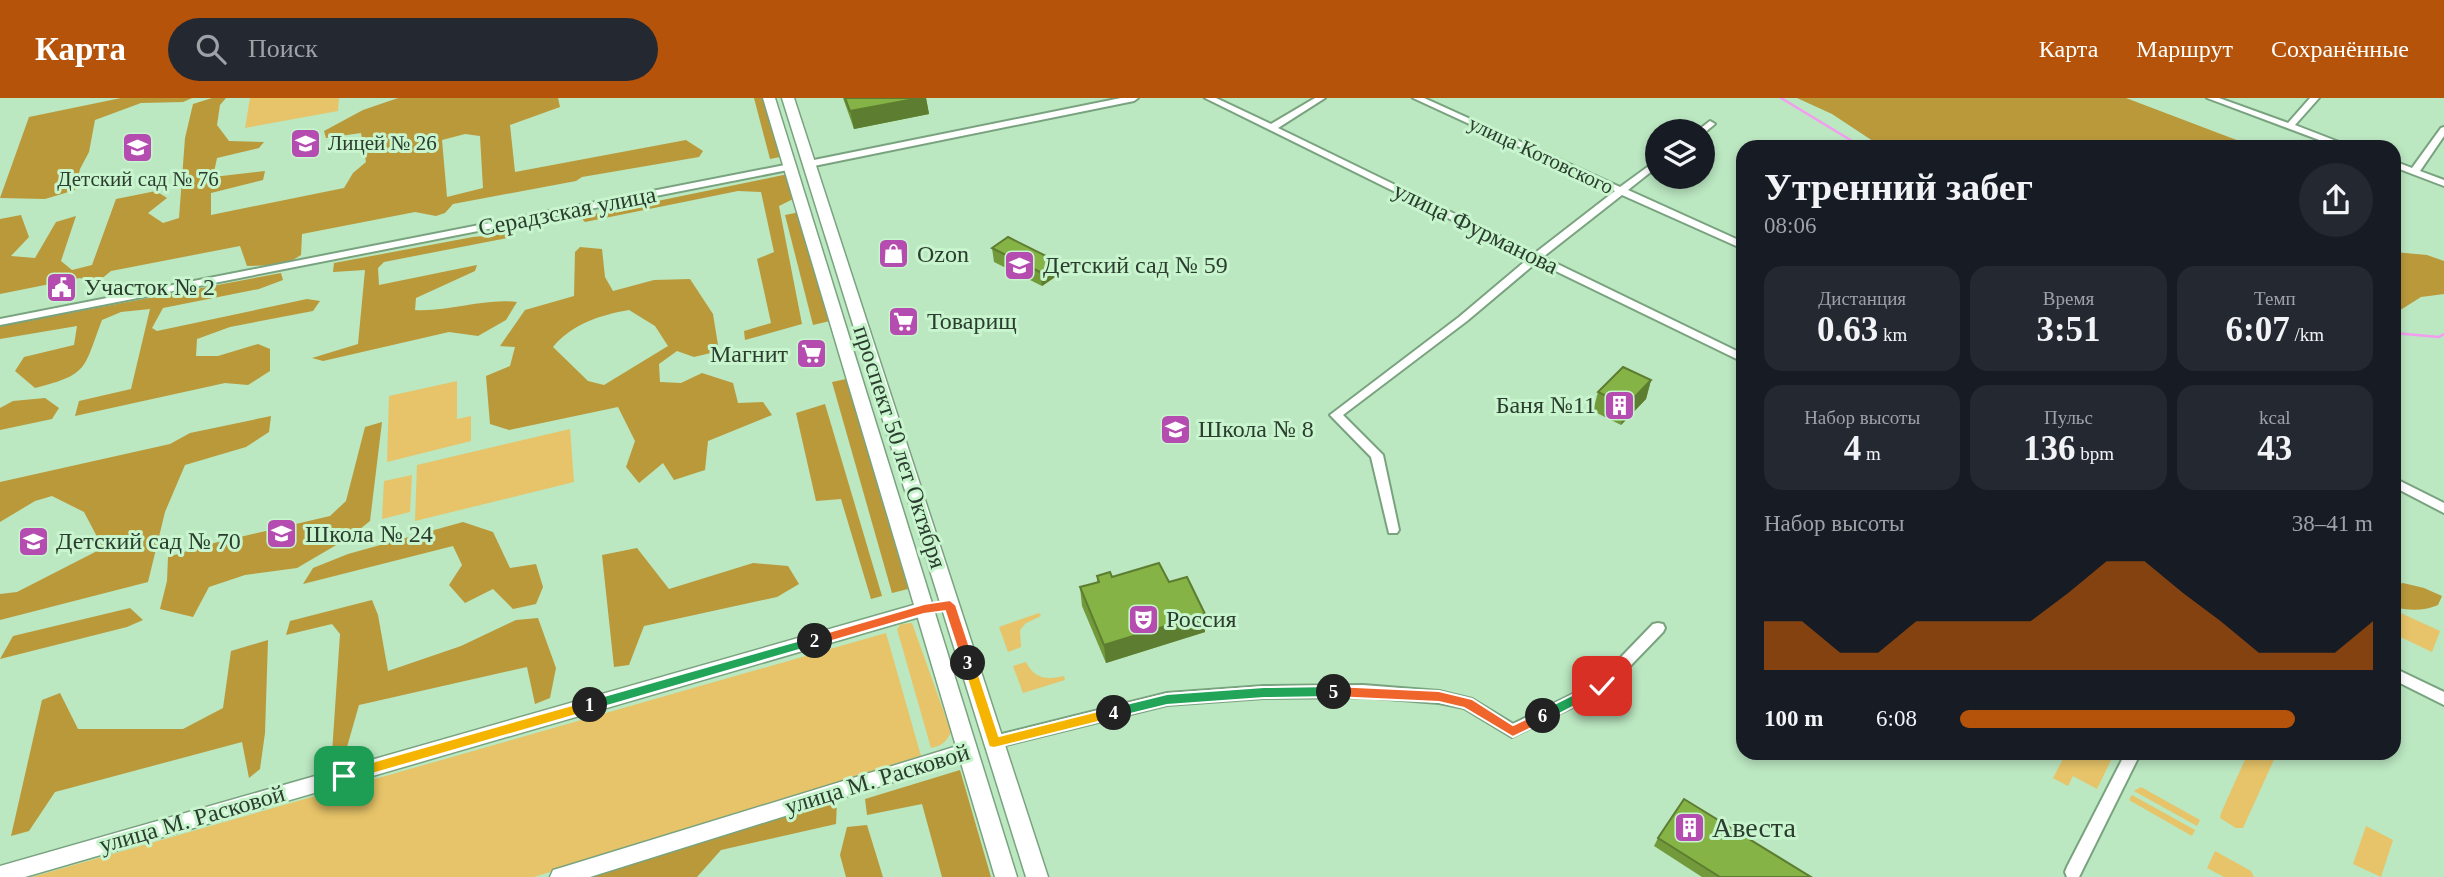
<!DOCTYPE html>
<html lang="ru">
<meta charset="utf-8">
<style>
body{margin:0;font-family:Georgia,serif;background:#242831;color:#f1f3f6;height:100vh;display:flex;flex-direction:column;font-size:26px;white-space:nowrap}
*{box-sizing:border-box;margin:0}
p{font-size:23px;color:#9ea1a6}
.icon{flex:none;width:38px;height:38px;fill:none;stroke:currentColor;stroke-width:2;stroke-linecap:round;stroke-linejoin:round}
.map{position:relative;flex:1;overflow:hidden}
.details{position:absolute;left:1736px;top:42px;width:665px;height:620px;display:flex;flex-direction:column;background:#171b24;border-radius:21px;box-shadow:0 4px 10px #0003}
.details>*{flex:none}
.controls{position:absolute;left:1645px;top:21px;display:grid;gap:14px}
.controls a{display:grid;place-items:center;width:70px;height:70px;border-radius:50%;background:#171b24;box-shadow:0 4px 10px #0003;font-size:35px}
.pin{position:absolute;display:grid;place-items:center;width:60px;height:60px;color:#fff;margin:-30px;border-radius:14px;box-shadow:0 4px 10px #0006}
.km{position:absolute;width:35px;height:35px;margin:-18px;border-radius:50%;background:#222;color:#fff;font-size:19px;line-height:35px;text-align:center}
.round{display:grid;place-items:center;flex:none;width:74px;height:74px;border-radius:37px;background:#242831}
.headline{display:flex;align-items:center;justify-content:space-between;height:119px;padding:0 28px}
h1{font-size:38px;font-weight:600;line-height:52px}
.stats{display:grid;grid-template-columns:repeat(3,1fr);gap:10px;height:119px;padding:7px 28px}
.stats div{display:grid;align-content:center;border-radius:18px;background:#242831;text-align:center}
.stats b{font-size:35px;font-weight:600}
.stats small{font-size:19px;font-weight:400}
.stats p{font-size:19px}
.chart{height:196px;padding:14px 28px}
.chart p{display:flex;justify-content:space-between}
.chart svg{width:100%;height:126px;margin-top:7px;fill:#b45309;opacity:.7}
ul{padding:0 28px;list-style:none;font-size:23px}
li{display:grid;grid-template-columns:112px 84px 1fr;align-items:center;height:52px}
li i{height:18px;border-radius:9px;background:#b45309}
header{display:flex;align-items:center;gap:42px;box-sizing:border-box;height:98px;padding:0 35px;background:#b45309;color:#fff}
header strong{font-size:33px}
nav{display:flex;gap:38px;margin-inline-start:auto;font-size:24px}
.search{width:490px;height:63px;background:#242831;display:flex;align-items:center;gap:18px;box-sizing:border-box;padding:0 24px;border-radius:38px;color:#9ea1a6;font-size:26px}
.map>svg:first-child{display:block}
.green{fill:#e7c469}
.forest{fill:#ba993a;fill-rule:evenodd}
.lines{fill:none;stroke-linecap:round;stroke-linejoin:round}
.stream{stroke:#f49cef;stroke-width:2.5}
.minor-casing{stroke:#79a37f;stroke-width:4}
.tertiary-casing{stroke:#79a37f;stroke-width:3}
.secondary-casing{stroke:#79a37f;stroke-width:3}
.minor{fill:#fff;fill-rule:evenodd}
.tertiary{fill:#fff;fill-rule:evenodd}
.secondary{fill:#fff;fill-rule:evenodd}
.wall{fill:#729a3b}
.shaded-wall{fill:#5d7d30}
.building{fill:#85b345;stroke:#5d7d30;stroke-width:2}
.split-1{fill:#f5b400;stroke:#fff;stroke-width:2}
.split-2{fill:#22a559;stroke:#fff;stroke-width:2}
.split-3{fill:#f0652b;stroke:#fff;stroke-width:2}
.split-4{fill:#f5b400;stroke:#fff;stroke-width:2}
.split-5{fill:#22a559;stroke:#fff;stroke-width:2}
.split-6{fill:#f0652b;stroke:#fff;stroke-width:2}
.split-7{fill:#22a559;stroke:#fff;stroke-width:2}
.labels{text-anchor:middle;stroke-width:6;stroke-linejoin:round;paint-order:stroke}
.far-poi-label{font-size:21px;fill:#2b3d2e;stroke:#c8f4ce;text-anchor:start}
.far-street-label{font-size:21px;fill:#2b3d2e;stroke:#c8f4ce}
.street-label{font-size:24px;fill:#2b3d2e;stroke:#c8f4ce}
.poi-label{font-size:24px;fill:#2b3d2e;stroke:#c8f4ce;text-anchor:start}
.near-poi-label{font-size:28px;fill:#2b3d2e;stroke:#c8f4ce;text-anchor:start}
</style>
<header>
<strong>Карта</strong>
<div class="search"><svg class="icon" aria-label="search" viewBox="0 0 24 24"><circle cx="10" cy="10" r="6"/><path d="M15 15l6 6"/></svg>Поиск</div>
<nav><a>Карта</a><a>Маршрут</a><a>Сохранённые</a></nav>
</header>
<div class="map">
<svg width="2444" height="779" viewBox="0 0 2444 779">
<rect width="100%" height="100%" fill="#bbe7c1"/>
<!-- green -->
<g class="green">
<path d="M 250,0 L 339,0 L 338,13 L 245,30 Z"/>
<path d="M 457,283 L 457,321 L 471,318 L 471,343 L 387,364 L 389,298 Z"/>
<path d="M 570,331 L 574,384 L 415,423 L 417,367 Z"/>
<path d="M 412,377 L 410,414 L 382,421 L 384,383 Z"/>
<path d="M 2394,512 L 2440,533 L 2432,554 L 2394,536 Z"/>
<path d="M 1039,515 L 1041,518 L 1026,525 L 1020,532 L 1021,549 L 1008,554 L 999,529 Z"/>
<path d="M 912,525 L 951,634 C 947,643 942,648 931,650 L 897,531 L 901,526 Z"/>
<path d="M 886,535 L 921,658 L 534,779 L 32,779 Z"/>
<path d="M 1026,564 C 1034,581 1047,582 1064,578 L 1065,582 L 1023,595 L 1013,568 Z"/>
<path d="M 2066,655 L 2106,655 L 2113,658 L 2097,691 L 2073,678 L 2068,688 L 2053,680 Z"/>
<path d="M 2248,655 L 2277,655 L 2243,730 L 2236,730 L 2220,720 L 2221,715 Z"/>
<path d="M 2141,689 L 2200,722 L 2197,728 L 2134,693 Z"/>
<path d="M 2132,697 L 2195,732 L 2192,738 L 2129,702 Z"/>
<path d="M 2366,728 L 2393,742 L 2381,779 L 2353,766 Z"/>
<path d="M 2215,753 L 2251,773 L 2254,779 L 2224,779 L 2207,770 Z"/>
</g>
<!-- forest -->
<g class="forest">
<path d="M 121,0 L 192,0 L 183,4 L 141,5 L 95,22 L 89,54 L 80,71 L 75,92 L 45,101 L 0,100 L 29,19 Z"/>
<path d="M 212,0 L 226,0 L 220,7 L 217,27 L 229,43 L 264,44 L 259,50 L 217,60 L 213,79 L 265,73 L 263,82 L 211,95 L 211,117 L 344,90 L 353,75 L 366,64 L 361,35 L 326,40 L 324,33 L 363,12 L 398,0 L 558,0 L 560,9 L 510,27 L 515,74 L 686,42 L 703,53 L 699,59 L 582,79 L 576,83 L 453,106 L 445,115 L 436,118 L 415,114 L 302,136 L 301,157 L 285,167 L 247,168 L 240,148 L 111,173 L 95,186 L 80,180 L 0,196 L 0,121 L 21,117 L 29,139 L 11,158 L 35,160 L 56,124 L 76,118 L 61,163 L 72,172 L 92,167 L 116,101 L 156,93 L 167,100 L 148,115 L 163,125 L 179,120 L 185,40 L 193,6 ZM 465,36 L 480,38 L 483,90 L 447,99 L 442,42 Z"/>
<path d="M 754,0 L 764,0 L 780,59 L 770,61 Z"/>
<path d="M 1797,0 L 2126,0 L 2255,49 L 1882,49 L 1832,16 Z"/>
<path d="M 788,76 L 795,100 L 779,108 L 802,226 L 745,242 L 744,233 L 771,225 L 757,161 L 774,154 L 761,94 L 738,93 L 585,124 L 580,119 Z"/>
<path d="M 800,114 L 830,223 L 813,227 L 785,117 Z"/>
<path d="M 514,135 L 512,139 L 384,164 L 378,170 L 379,187 L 477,167 L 475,173 L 416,200 L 415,212 C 450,214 483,200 517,204 L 506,222 L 478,238 L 449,234 L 323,263 L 312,260 L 358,246 L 365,172 L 333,174 L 334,165 L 473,139 Z"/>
<path d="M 580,149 L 602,151 L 605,179 L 613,193 L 654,182 L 690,181 L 713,216 L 719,253 L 694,259 L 677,253 L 659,266 L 660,284 L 681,285 L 702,275 L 733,285 L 738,305 L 763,304 L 772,317 L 708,343 L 705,372 L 674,382 L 663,365 L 639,385 L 626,369 L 635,343 L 618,309 L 509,332 L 490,326 L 486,278 L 510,268 L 515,249 L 500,248 L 525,212 L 574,198 L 575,154 ZM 629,212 L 655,228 L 668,248 L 604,287 L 588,283 L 553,249 C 572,226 600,217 629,212 Z"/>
<path d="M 2394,154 L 2427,157 L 2444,163 L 2444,196 L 2421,199 L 2394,216 Z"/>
<path d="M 281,175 L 283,182 L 259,191 L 163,210 L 152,230 L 157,233 L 307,201 L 320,203 L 313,213 L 230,229 L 197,241 L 196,258 L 218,258 L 258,246 L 270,251 L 270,273 L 248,287 L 225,285 L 75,318 L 79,303 L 131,291 L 150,211 L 121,214 L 102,222 C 83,271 90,276 35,290 L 15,273 L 24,259 L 74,247 L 77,228 L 0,241 L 0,228 Z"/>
<path d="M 846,281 L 908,491 L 892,495 L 832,284 Z"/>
<path d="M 45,300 L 59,310 L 52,321 L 0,332 L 0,310 L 13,303 Z"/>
<path d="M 825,306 L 882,498 L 871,501 L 841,401 L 816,403 L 796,315 Z"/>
<path d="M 271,318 L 269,334 L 246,349 L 185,367 L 165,414 L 148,484 L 0,522 L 0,496 L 17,494 L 103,450 L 84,414 L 52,398 L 35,403 L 0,424 L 0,384 L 170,346 L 190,335 Z"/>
<path d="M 382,324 L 370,423 L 350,439 L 297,470 L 245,477 L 209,489 L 193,519 L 160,511 L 167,483 L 168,459 L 210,446 L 330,418 L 346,403 L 365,329 Z"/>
<path d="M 463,424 L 493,434 L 510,470 L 536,466 L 543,489 L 536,506 L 513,511 L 493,491 L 465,505 L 449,487 L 462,467 L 453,448 L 303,486 L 313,470 L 348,456 Z"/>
<path d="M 637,450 L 669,491 L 753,465 L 788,468 L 799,486 L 777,499 L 644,528 L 629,567 L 614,569 L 602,457 Z"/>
<path d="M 2403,485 L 2424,490 L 2442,498 L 2438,507 C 2423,513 2410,513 2394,509 L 2394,487 Z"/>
<path d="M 372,502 L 378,517 L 388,573 L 461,548 L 516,522 L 538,520 L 556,570 L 550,600 L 535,606 L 527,569 L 359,607 L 347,649 L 332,655 L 340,536 L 332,526 L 286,537 L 290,523 Z"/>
<path d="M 130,510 L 143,522 L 127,529 L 0,561 L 13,538 Z"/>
<path d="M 268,542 L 265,635 L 260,671 L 249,680 L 242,644 L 55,694 L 29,733 L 11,738 L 42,602 L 60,595 L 78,631 L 183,631 L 223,610 L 231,553 Z"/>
<path d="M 960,672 L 991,779 L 942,779 L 922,706 L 867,717 L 865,701 Z"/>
<path d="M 837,703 L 836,726 L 721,752 L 697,779 L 590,779 Z"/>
<path d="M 867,727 L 883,779 L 846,779 L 840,757 L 847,729 Z"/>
</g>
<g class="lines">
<!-- stream -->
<g class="stream">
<path d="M 1781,0 L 1862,49"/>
<path d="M 2394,235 L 2439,239 L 2444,236"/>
</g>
<defs>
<g id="minor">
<path d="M 1121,0 L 1138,0 L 1134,3 L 809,69 L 804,66 L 809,63 Z"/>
<path d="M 1205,0 L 1216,0 L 1271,26 L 1315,0 L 1325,0 L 1278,30 L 1535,155 L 1615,93 L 1413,0 L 1424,0 L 1620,89 L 1657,62 L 1657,69 L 1628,92 L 1743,144 L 1743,151 L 1622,97 L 1543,159 L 1743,256 L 1743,264 L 1537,164 L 1467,223 L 1343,317 L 1383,357 L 1399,432 L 1397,435 L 1389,435 L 1371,359 L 1330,317 L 1459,219 L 1529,160 Z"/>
<path d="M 2207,0 L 2219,0 L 2288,25 L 2310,0 L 2319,0 L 2295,27 L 2352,49 L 2338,49 Z"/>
<path d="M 1710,23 L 1715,26 L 1704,35 L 1697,33 Z"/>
<path d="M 2444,29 L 2444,38 L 2420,73 L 2444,82 L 2444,88 L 2394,69 L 2394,63 L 2412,70 L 2441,30 Z"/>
<path d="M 790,66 L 793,67 L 793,71 L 0,227 L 0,221 Z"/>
<path d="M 2394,380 L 2444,405 L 2444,415 L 2394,389 Z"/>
<path d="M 1658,525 L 1663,526 L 1665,530 L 1663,534 L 1607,592 L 1512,639 L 1464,610 L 1439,605 L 1363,599 L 1264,600 L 1167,607 L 994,650 L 989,648 L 987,644 L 989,640 L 994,638 L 1167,595 L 1264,588 L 1363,587 L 1439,593 L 1472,601 L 1513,626 L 1597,584 L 1653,526 Z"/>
<path d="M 2394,570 L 2444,594 L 2444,607 L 2394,582 Z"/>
<path d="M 2126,654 L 2141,654 L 2079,779 L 2067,779 L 2065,774 L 2067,769 Z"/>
</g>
<g id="tertiary">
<path d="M 924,504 L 930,506 L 933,511 L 930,516 L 25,779 L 0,779 L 0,768 Z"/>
<path d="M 967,645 L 974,647 L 976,653 L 974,659 L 967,661 L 590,779 L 550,779 L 553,772 L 560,770 Z"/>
</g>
<g id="secondary">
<path d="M 763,0 L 775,0 L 1017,779 L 995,779 Z"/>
<path d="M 782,0 L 794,0 L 1048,779 L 1026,779 Z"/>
</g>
</defs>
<!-- minor casing -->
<use href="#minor" class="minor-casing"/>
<!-- tertiary casing -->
<use href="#tertiary" class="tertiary-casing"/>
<!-- secondary casing -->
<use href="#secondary" class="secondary-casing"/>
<!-- minor -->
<use href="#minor" class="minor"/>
<!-- tertiary -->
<use href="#tertiary" class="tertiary"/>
<!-- secondary -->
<use href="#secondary" class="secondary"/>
</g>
<!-- wall -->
<g class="wall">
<path d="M 843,0 L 926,0 L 929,16 L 854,31 Z"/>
<path d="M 992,150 L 1056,163 L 1058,177 L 1042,188 L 994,164 Z"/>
<path d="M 1651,282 L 1646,301 L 1621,327 L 1593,313 L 1598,294 Z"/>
<path d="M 1097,478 L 1169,484 L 1205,516 L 1205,534 L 1106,565 L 1082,508 L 1080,489 L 1097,484 Z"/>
<path d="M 1658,740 L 1811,779 L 1702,779 L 1654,748 Z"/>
</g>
<!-- shaded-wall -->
<g class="shaded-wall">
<path d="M 920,0 L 926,0 L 929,16 L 854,31 L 850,13 Z"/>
<path d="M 1056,163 L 1058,177 L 1042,188 L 1040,174 Z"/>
<path d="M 1651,282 L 1646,301 L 1621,327 L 1626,308 Z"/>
<path d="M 1205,516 L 1205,534 L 1106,565 L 1104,547 Z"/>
</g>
<!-- building -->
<g class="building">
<path d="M 845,0 L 920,0 L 850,13 Z"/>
<path d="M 1008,139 L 1056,163 L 1040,174 L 992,150 Z"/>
<path d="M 1623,269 L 1651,282 L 1626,308 L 1598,294 Z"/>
<path d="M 1159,465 L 1169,484 L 1187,479 L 1205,516 L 1104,547 L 1080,489 L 1099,484 L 1097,478 L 1110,474 L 1112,479 Z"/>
<path d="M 1684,701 L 1811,779 L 1720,779 L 1658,740 Z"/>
</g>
<!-- split-1 -->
<path class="split-1" d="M 590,602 L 596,607 L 590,613 L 344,684 L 338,678 L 344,672 Z"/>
<!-- split-2 -->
<path class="split-2" d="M 815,538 L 821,543 L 820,546 L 590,613 L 583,607 L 590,602 Z"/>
<!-- split-3 -->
<path class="split-3" d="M 950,502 L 956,507 L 975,565 L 968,570 L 962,565 L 945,513 L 924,516 L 815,548 L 809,543 L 815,538 L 924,506 Z"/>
<!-- split-4 -->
<path class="split-4" d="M 968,559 L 975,565 L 999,638 L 1114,609 L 1120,615 L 1114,620 L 994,650 L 989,649 L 962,565 Z"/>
<!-- split-5 -->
<path class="split-5" d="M 1334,588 L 1341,594 L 1334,599 L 1264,600 L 1167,607 L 1114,620 L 1107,615 L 1114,609 L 1167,596 L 1264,589 Z"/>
<!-- split-6 -->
<path class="split-6" d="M 1334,588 L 1439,593 L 1472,601 L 1513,627 L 1543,613 L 1550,618 L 1548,622 L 1513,639 L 1464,610 L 1439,604 L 1334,599 L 1328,594 Z"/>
<!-- split-7 -->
<path class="split-7" d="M 1602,582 L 1609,588 L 1607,591 L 1548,622 L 1538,622 L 1538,614 Z"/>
<!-- icons -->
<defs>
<symbol id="school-square" viewBox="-11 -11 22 22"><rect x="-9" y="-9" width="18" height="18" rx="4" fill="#b54db1" stroke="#c8f4ce"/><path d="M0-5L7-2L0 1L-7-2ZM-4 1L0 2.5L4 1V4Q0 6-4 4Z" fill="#fff"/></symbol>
<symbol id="shop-square" viewBox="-11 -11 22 22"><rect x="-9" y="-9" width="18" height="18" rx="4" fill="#b54db1" stroke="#c8f4ce"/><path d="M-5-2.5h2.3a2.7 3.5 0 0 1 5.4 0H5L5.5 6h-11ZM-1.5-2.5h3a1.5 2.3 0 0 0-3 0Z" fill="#fff"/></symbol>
<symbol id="civic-square" viewBox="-11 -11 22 22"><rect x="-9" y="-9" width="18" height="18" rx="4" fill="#b54db1" stroke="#c8f4ce"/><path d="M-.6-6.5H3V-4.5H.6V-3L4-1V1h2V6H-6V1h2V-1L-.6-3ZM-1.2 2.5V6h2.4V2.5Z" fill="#fff"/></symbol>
<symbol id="supermarket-square" viewBox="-11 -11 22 22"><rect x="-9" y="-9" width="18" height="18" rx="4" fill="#b54db1" stroke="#c8f4ce"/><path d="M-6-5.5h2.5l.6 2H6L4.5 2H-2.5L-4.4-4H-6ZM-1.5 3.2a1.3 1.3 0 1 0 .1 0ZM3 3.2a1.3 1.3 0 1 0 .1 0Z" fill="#fff"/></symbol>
<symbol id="building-square" viewBox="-11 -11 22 22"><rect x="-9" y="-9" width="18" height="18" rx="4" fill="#b54db1" stroke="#c8f4ce"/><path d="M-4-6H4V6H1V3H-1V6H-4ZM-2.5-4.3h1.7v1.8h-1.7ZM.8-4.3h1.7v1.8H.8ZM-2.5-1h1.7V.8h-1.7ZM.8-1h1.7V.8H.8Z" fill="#fff"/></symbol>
<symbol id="theatre-square" viewBox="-11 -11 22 22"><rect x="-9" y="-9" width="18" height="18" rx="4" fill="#b54db1" stroke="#c8f4ce"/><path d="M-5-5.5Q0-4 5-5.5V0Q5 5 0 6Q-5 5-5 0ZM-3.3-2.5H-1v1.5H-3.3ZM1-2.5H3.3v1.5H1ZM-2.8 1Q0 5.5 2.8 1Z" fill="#fff"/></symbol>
</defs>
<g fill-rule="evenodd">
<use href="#school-square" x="288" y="28" width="35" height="35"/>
<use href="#school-square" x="120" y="32" width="35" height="35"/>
<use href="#shop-square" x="876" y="138" width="35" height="35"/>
<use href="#school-square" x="1002" y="150" width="35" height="35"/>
<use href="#civic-square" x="44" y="172" width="35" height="35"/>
<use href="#supermarket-square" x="886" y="206" width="35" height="35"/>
<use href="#supermarket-square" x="794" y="238" width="35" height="35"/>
<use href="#building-square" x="1602" y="290" width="35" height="35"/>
<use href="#school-square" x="1158" y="314" width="35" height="35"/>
<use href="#school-square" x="264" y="418" width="35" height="35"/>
<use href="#school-square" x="16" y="426" width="35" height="35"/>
<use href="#theatre-square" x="1126" y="504" width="35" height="35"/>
<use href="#building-square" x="1672" y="712" width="35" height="35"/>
</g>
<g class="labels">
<!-- far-poi labels -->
<g class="far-poi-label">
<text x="328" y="52">Лицей № 26</text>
<text x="138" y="88" text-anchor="middle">Детский сад № 76</text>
</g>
<!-- far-street labels -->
<g class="far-street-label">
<text transform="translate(1541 57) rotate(25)" y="7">улица Котовского</text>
</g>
<!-- street labels -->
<g class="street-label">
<text transform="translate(567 113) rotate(-11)" y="8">Серадзская улица</text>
<text transform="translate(1476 130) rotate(26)" y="8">улица Фурманова</text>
<text transform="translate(900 349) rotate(72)" y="8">проспект 50 лет Октября</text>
<text transform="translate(877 681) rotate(-17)" y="8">улица М. Расковой</text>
<text transform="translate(192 721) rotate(-16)" y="8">улица М. Расковой</text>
</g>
<!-- poi labels -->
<g class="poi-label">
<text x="917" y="164">Ozon</text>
<text x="1043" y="175">Детский сад № 59</text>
<text x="84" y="197">Участок № 2</text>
<text x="927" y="231">Товарищ</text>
<text x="788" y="264" text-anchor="end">Магнит</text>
<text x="1596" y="315" text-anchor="end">Баня №11</text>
<text x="1198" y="339">Школа № 8</text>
<text x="305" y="444">Школа № 24</text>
<text x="56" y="451">Детский сад № 70</text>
<text x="1166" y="529">Россия</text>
</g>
<!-- near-poi labels -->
<g class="near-poi-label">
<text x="1712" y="739">Авеста</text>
</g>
</g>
</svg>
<div class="controls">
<a><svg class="icon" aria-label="layers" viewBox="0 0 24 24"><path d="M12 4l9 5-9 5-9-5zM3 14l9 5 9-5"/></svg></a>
</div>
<div class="pin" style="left:344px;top:678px;background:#1e9e55"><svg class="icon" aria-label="arrive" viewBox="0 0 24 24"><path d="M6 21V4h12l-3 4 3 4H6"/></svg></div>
<div class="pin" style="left:1602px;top:588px;background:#d93025"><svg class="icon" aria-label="check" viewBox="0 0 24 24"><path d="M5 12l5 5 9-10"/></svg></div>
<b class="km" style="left:590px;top:607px">1</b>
<b class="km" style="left:815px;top:543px">2</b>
<b class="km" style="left:968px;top:565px">3</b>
<b class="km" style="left:1114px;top:615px">4</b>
<b class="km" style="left:1334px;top:594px">5</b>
<b class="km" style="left:1543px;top:618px">6</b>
<section class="details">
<div class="headline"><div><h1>Утренний забег</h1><p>08:06</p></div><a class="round"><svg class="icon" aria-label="share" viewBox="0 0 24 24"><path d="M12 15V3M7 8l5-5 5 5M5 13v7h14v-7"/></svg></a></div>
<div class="stats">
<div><p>Дистанция</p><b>0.63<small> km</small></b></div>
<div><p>Время</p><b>3:51</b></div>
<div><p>Темп</p><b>6:07<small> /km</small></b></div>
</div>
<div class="stats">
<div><p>Набор высоты</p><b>4<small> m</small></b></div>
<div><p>Пульс</p><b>136<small> bpm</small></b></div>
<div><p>kcal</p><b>43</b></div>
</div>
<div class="chart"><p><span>Набор высоты</span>38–41 m</p>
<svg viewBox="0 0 160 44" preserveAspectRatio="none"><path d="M0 44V27L10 27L20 38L30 38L40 27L50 27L60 27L70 27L80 17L90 6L100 6L110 17L120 27L130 38L140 38L150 38L160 27V44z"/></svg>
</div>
<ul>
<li><b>100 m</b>6:08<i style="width:81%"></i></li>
</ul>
</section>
</div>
